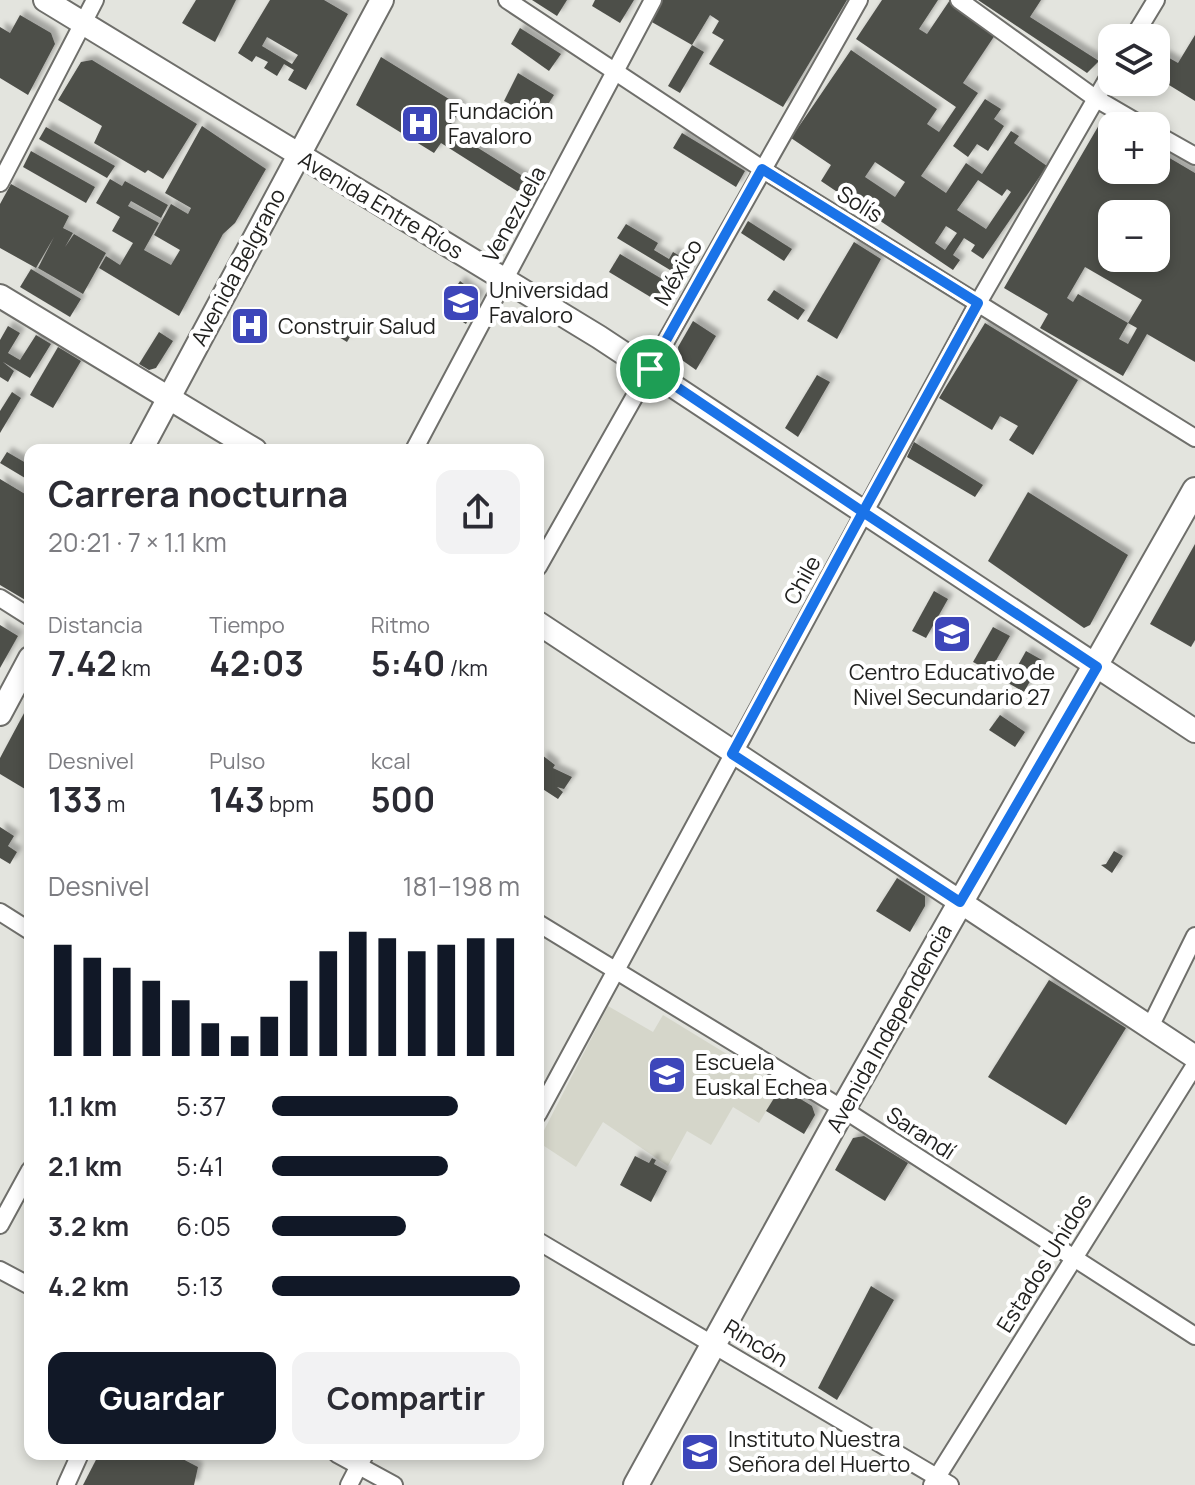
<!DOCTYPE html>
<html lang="es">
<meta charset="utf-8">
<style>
body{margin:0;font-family:Manrope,sans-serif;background:#f2f2f3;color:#2b2b33;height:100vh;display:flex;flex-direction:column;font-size:30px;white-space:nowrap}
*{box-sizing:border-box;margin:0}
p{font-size:26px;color:#7c7c81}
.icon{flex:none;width:44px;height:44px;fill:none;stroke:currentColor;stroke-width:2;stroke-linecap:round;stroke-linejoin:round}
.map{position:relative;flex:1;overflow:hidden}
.sheet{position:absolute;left:24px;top:444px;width:520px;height:1016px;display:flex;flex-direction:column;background:#fff;border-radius:16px;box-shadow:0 4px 12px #0003}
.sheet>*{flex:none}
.controls{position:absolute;left:1098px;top:24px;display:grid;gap:16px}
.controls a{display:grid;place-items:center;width:72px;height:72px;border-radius:16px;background:#fff;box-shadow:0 4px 12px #0003;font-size:40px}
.pin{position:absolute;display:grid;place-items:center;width:68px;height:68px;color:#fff;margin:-34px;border:4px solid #fff;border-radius:50%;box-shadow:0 2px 8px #0007}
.round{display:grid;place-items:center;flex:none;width:84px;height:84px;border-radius:16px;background:#f2f2f3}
.overview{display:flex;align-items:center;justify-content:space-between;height:136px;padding:0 24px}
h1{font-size:36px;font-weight:700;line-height:60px}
.stats{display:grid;grid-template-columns:repeat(3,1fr);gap:12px;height:136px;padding:8px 24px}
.stats div{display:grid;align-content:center}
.stats b{font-size:34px;font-weight:700}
.stats small{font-size:22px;font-weight:400}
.stats p{font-size:22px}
.chart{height:224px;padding:16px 24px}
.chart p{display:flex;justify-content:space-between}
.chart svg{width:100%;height:144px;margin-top:8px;stroke:#111827;stroke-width:6}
.cta{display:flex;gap:16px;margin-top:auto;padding:16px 24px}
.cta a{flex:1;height:92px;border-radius:16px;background:#111827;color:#fff;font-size:32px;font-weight:700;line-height:92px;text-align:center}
.cta a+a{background:#f2f2f3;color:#2b2b33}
ul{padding:0 24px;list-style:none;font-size:26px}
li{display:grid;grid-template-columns:128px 96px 1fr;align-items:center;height:60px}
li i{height:20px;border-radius:10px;background:#111827}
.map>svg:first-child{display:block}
.built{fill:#d5d6ca}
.building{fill:#4e4f4a;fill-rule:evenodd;filter:url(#shadow)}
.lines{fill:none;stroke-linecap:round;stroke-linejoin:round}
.street-casing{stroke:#6f6f6b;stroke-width:20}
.secondary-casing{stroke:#6f6f6b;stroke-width:26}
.primary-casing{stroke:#6f6f6b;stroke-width:28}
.street{stroke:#fff;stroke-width:16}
.secondary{stroke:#fff;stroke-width:22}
.primary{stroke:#fff;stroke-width:24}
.route-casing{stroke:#fff;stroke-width:16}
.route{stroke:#1a73e8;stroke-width:10}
.labels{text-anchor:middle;stroke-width:8;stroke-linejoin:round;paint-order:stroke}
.poi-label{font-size:22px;fill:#21211f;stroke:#fff;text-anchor:start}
.street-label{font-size:22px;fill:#21211f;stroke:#fff}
</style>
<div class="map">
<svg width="1195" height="1485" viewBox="0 0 1195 1485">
<defs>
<filter id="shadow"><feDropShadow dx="5" dy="-5" stdDeviation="2" flood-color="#0004"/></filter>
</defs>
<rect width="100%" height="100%" fill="#e3e4de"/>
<!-- built -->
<path class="built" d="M 608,1006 L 653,1032 L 663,1015 L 781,1087 L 759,1123 L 733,1107 L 711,1145 L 687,1131 L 668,1166 L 603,1122 L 576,1167 L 538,1142 Z"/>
<!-- building -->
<g class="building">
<path d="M 196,0 L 236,0 L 215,42 L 182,23 Z"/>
<path d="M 270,0 L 324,0 L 348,14 L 306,90 L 288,80 L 294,70 L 284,64 L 277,76 L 264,68 L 268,62 L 256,56 L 252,62 L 238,53 ZM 267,37 L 298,55 L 292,64 L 262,46 Z"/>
<path d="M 532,0 L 567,0 L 557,16 Z"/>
<path d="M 595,0 L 634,0 L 620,23 L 592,6 Z"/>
<path d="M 662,0 L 847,0 L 783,107 L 709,64 L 724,40 L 712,33 L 719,21 L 710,15 L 692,45 L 650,21 Z"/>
<path d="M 882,0 L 938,0 L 919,29 L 927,34 L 950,0 L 997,32 L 963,83 L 978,93 L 921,176 L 946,193 L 966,163 L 982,174 L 1011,131 L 1019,136 L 1014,143 L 1047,166 L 983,259 L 971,251 L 975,245 L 964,238 L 953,255 L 960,260 L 953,270 L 821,181 L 831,165 L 791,138 L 851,50 L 937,109 L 927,124 L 939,132 L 956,107 L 856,39 ZM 875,162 L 905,182 L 895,197 L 865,177 ZM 978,180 L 1002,196 L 1007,189 L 1011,192 L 986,229 L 957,210 ZM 946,226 L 957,233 L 945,250 L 935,243 Z"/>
<path d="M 978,0 L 1041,0 L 1030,17 L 1099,61 L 1087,73 Z"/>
<path d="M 20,15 L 51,33 L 55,44 L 28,95 L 0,78 L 0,27 L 10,33 Z"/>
<path d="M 520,28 L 561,54 L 549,71 L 511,44 Z"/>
<path d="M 1195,35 L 1195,101 L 1156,77 L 1156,69 L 1164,55 L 1178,63 Z"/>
<path d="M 692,45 L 704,52 L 680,93 L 668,86 Z"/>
<path d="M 381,57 L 462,107 L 448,129 L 537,185 L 528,198 L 441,143 L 434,153 L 356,105 Z"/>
<path d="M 92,60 L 197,124 L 163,179 L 148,170 L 145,173 L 94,143 L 102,126 L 58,100 L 81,62 Z"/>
<path d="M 518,73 L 554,95 L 539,119 L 504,101 Z"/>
<path d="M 985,99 L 1001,109 L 994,119 L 1004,126 L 988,151 L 977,144 L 968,157 L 953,146 Z"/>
<path d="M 1107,122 L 1112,125 L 1112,153 L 1105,165 L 1112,170 L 1156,170 L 1156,150 L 1195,173 L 1195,362 L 1147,334 L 1123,376 L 1040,328 L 1048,314 L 1004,288 L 1099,125 ZM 1112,214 L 1156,214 L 1156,258 L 1112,258 ZM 1085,267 L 1142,300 L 1128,323 L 1137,328 L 1128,344 L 1119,339 L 1128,323 L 1078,294 L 1073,302 L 1067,298 Z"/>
<path d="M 202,126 L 266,169 L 235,223 L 223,234 L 179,316 L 99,268 L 106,256 L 120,265 L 133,243 L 112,231 L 120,217 L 96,203 L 110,179 L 122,186 L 125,181 L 168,205 L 161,218 L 131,201 L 128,206 L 159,223 L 144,250 L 171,265 L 180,250 L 154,235 L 171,204 L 188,214 L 191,208 L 165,193 Z"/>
<path d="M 46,127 L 115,166 L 107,178 L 39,139 Z"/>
<path d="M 682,133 L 745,171 L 736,187 L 673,148 Z"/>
<path d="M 31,151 L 95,187 L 86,203 L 23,167 Z"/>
<path d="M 11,184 L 69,216 L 63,228 L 73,233 L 65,247 L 74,234 L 106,253 L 83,294 L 38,268 L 54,237 L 36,268 L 0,248 L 0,204 Z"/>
<path d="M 748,221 L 792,249 L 784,261 L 741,233 Z"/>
<path d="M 626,224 L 658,243 L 654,250 L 669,259 L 673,252 L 694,264 L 685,279 L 617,238 Z"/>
<path d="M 854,242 L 881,259 L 837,339 L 807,321 Z"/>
<path d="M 620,254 L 679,289 L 667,307 L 609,272 Z"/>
<path d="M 31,269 L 81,299 L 70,317 L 20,287 Z"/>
<path d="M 460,281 L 480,296 L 466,324 L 442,309 Z"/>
<path d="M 774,290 L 805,310 L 798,320 L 767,300 Z"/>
<path d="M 693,321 L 716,336 L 696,370 L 679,358 L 678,347 Z"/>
<path d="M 985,323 L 1078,380 L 1033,455 L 1009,440 L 1018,426 L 1000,416 L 992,430 L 939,398 Z"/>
<path d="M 339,325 L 354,330 L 347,342 L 334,334 Z"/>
<path d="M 8,326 L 20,333 L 8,353 L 20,360 L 36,335 L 51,344 L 30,378 L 3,362 L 14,371 L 8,382 L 0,377 L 0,340 Z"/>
<path d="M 159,332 L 173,341 L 156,368 L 149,370 L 139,364 Z"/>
<path d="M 58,347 L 81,361 L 53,408 L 30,395 Z"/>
<path d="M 817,375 L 830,382 L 798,437 L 785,428 Z"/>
<path d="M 12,392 L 21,398 L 0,433 L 0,411 Z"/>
<path d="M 914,442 L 983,485 L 975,497 L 907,457 Z"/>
<path d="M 7,452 L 26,463 L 30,457 L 30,481 L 0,463 Z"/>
<path d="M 0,479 L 25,494 L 30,485 L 30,600 L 27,601 L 0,585 Z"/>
<path d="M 1028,492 L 1128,555 L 1090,625 L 1084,628 L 988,561 Z"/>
<path d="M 1195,544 L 1195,640 L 1191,647 L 1150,624 Z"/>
<path d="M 934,591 L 948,599 L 926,638 L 912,631 Z"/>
<path d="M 0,625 L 18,636 L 0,668 Z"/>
<path d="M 993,627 L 1010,636 L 990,671 L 973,662 Z"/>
<path d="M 1026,651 L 1042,660 L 1024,692 L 1008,683 Z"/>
<path d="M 30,702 L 30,792 L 0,774 L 0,758 Z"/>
<path d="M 1000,715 L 1025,732 L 1015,747 L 989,730 Z"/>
<path d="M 542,755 L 555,765 L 553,768 L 572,777 L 564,789 L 557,787 L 563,792 L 558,799 L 538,786 Z"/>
<path d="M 0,827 L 14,836 L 8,846 L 17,852 L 10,864 L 0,858 Z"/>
<path d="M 1114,851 L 1123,856 L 1112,873 L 1101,865 L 1106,864 Z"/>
<path d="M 897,878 L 925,896 L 925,906 L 910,932 L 876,911 Z"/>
<path d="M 1049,980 L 1126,1028 L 1066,1125 L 988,1077 Z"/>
<path d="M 781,1087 L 812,1106 L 815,1115 L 804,1134 L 766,1111 Z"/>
<path d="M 864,1136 L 908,1163 L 885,1201 L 835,1170 L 853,1138 Z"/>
<path d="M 635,1156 L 649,1163 L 652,1158 L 656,1160 L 654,1164 L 667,1171 L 651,1202 L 620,1185 Z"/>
<path d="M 871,1286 L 894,1300 L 837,1400 L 818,1388 Z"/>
<path d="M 99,1454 L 173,1454 L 198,1467 L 194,1485 L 83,1485 Z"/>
</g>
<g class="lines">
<defs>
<g id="street">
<path d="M 507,0 L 773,176 L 1195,438"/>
<path d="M 959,0 L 1095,98 L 1143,126"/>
<path d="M 1133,38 L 1156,0"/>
<path d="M 1156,134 L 1195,156"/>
<path d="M 0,183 L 95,0"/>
<path d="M 414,450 L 653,0"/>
<path d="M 538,567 L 859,0"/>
<path d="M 0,598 L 30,617"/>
<path d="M 0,912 L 30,931"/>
<path d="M 538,923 L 843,1109 L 1195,1336"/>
<path d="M 1149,1029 L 1195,936"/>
<path d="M 538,1114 L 978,303 L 1112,71"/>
<path d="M 0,1225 L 30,1170"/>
<path d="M 538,1241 L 950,1485"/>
<path d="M 0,1270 L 30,1286"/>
<path d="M 337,1454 L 394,1485"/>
<path d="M 66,1485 L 80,1454"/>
<path d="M 349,1485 L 365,1454"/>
<path d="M 932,1485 L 1195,1065"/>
</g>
<g id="secondary">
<path d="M 45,0 L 599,337 L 1195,731"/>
<path d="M 0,296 L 255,450"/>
<path d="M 141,450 L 382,0"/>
<path d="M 538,623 L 1195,1057"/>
<path d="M 0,714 L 30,658"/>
</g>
<path id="primary" d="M 636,1485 L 843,1109 L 1195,490"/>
</defs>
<!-- street casing -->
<use href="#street" class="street-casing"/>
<!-- secondary casing -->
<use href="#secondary" class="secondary-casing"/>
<!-- primary casing -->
<use href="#primary" class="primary-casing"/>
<!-- street -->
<use href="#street" class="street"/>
<!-- secondary -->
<use href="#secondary" class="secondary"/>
<!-- primary -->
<use href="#primary" class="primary"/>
</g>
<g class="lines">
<defs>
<path id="route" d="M 650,369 L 863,512 L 732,754 L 960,902 L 1097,667 L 863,512 L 978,303 L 762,169 L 650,369"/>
</defs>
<!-- route casing -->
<use href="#route" class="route-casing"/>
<!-- route -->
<use href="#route" class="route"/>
</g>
<!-- icons -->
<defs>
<symbol id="hospital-square" viewBox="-11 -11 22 22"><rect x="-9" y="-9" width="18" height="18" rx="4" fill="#3d46ba" stroke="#fff"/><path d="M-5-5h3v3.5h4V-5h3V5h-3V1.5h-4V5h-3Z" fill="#fff"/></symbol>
<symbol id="university-square" viewBox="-11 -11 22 22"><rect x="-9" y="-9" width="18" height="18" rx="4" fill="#3d46ba" stroke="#fff"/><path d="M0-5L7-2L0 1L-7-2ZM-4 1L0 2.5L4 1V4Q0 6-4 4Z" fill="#fff"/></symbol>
<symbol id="school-square" viewBox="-11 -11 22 22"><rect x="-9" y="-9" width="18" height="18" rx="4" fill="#3d46ba" stroke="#fff"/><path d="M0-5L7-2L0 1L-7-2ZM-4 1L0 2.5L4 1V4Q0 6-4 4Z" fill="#fff"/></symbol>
</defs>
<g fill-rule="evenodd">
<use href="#hospital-square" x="398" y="102" width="44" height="44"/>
<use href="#university-square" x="439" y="281" width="44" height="44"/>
<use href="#hospital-square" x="228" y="304" width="44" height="44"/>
<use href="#school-square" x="930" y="612" width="44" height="44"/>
<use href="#school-square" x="645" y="1053" width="44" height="44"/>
<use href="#school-square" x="678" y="1430" width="44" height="44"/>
</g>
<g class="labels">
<!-- poi labels -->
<g class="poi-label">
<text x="448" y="119">Fundación<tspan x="448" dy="25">Favaloro</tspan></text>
<text x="489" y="298">Universidad<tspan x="489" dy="25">Favaloro</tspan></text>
<text x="278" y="334">Construir Salud</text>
<text x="952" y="680" text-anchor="middle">Centro Educativo de<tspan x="952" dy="25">Nivel Secundario 27</tspan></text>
<text x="695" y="1070">Escuela<tspan x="695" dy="25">Euskal Echea</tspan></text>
<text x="728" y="1447">Instituto Nuestra<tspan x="728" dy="25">Señora del Huerto</tspan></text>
</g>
<!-- street labels -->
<g class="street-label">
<text transform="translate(860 204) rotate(32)" y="8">Solís</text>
<text transform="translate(381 205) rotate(31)" y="8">Avenida Entre Ríos</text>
<text transform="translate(514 214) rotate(-61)" y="8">Venezuela</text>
<text transform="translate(238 267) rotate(-62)" y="8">Avenida Belgrano</text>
<text transform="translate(678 272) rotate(-60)" y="8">México</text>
<text transform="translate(802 580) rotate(-61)" y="8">Chile</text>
<text transform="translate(889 1028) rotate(-61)" y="8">Avenida Independencia</text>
<text transform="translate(921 1133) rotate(33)" y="8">Sarandí</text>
<text transform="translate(1044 1263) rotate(-58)" y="8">Estados Unidos</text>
<text transform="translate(756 1343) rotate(31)" y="8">Rincón</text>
</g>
</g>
</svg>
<div class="controls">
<a><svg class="icon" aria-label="layers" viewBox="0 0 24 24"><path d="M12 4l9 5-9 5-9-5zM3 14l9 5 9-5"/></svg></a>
<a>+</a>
<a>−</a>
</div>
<div class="pin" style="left:650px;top:369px;background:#1e9e55"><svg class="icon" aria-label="arrive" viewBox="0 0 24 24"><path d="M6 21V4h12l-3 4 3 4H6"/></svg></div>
<section class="sheet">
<div class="overview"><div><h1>Carrera nocturna</h1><p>20:21 · 7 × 1.1 km</p></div><a class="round"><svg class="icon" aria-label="share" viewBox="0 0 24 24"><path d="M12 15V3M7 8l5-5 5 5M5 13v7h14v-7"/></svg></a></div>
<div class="stats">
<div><p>Distancia</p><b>7.42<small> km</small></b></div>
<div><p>Tiempo</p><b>42:03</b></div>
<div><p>Ritmo</p><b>5:40<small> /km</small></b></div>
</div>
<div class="stats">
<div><p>Desnivel</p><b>133<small> m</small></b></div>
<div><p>Pulso</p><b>143<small> bpm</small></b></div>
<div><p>kcal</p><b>500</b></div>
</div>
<div class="chart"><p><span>Desnivel</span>181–198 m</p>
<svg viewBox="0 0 160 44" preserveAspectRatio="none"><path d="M5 44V10M15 44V14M25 44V17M35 44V21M45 44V27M55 44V34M65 44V38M75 44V32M85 44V21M95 44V12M105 44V6M115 44V8M125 44V12M135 44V10M145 44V8M155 44V8"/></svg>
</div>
<ul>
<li><b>1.1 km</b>5:37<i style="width:75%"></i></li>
<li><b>2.1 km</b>5:41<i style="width:71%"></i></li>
<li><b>3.2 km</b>6:05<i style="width:54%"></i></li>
<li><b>4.2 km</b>5:13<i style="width:100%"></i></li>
</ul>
<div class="cta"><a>Guardar</a><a>Compartir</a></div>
</section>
</div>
